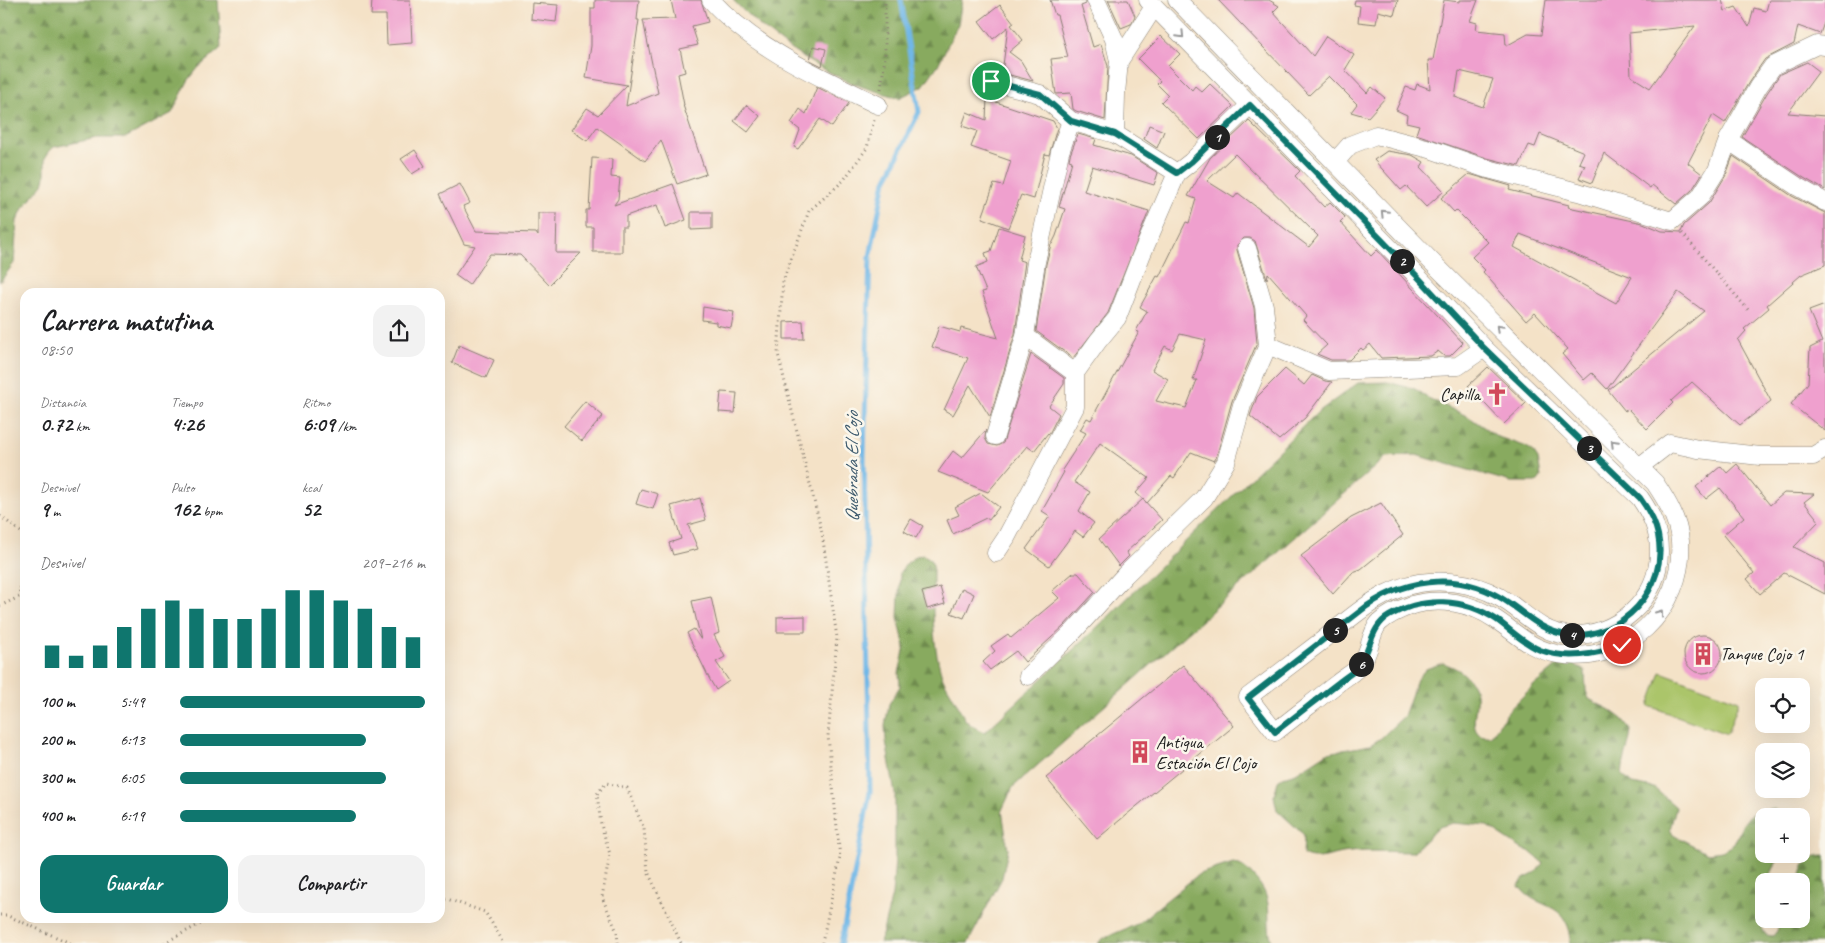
<!DOCTYPE html>
<html lang="es">
<meta charset="utf-8">
<style>
body{margin:0;font-family:Caveat,sans-serif;background:#f2f2f2;color:#202124;height:100vh;display:flex;flex-direction:column;font-size:19px;white-space:nowrap}
*{box-sizing:border-box;margin:0}
p{font-size:16px;color:#757577}
.icon{flex:none;width:28px;height:28px;fill:none;stroke:currentColor;stroke-width:2;stroke-linecap:round;stroke-linejoin:round}
.map{position:relative;flex:1;overflow:hidden}
.sheet{position:absolute;left:20px;top:288px;width:425px;height:635px;display:flex;flex-direction:column;background:#fff;border-radius:15px;box-shadow:0 5px 20px #0002}
.sheet>*{flex:none}
.fabs{position:absolute;left:1755px;top:678px;display:grid;gap:10px}
.fabs a{display:grid;place-items:center;width:55px;height:55px;border-radius:10px;background:#fff;box-shadow:0 5px 20px #0002;font-size:25px}
.pin{position:absolute;display:grid;place-items:center;width:42px;height:42px;color:#fff;margin:-21px;border:2px solid #fff;border-radius:50%;box-shadow:0 1px 5px #0007}
.km{position:absolute;width:25px;height:25px;margin:-12px;border-radius:50%;background:#222;color:#fff;font-size:14px;line-height:25px;text-align:center}
.round{display:grid;place-items:center;flex:none;width:52px;height:52px;border-radius:15px;background:#f2f2f2}
.headline{display:flex;align-items:center;justify-content:space-between;height:85px;padding:0 20px}
h1{font-size:28px;font-weight:700;line-height:38px}
.metrics{display:grid;grid-template-columns:repeat(3,1fr);gap:8px;height:85px;padding:5px 20px}
.metrics div{display:grid;align-content:center}
.metrics b{font-size:21px;font-weight:700}
.metrics small{font-size:14px;font-weight:400}
.metrics p{font-size:14px}
.chart{height:140px;padding:10px 20px}
.chart p{display:flex;justify-content:space-between}
.chart svg{width:100%;height:90px;margin-top:5px;stroke:#0f766e;stroke-width:6}
.primary-button{display:flex;gap:10px;margin-top:auto;padding:10px 20px}
.primary-button a{flex:1;height:58px;border-radius:15px;background:#0f766e;color:#fff;font-size:20px;font-weight:700;line-height:58px;text-align:center}
.primary-button a+a{background:#f2f2f2;color:#202124}
ul{padding:0 20px;list-style:none;font-size:16px}
li{display:grid;grid-template-columns:80px 60px 1fr;align-items:center;height:38px}
li i{height:12px;border-radius:6px;background:#0f766e}
.map>svg:first-child{display:block}
.forest{fill:url(#forest-firs);stroke:#52633e}
.pitch{fill:#abc56b;stroke:#647044}
.lines{fill:none;stroke-linecap:round;stroke-linejoin:round}
.stream{stroke:#6fb7e7;stroke-width:5}
.building{fill:#efa0ce;fill-rule:evenodd}
.minor-casing{stroke:#887f72;stroke-width:19}
.path{stroke:#887f72;stroke-width:3;stroke-dasharray:1 4;stroke-linecap:butt}
.minor{stroke:#fff;stroke-width:18}
.oneway{stroke:#999}
.route-casing{stroke:#fff;stroke-width:10}
.route{stroke:#0f766e;stroke-width:6}
.labels{text-anchor:middle;stroke-width:5;stroke-linejoin:round;paint-order:stroke}
.poi-label{font-size:18px;fill:#1c1c1c;stroke:#fbf7ec;text-anchor:start}
.water-label{font-size:19px;font-style:italic;fill:#3d5a6d;stroke:#fbf7ec}
</style>
<div class="map">
<svg width="1825" height="943" viewBox="0 0 1825 943">
<defs>
<pattern id="forest-firs" width="22" height="20" patternUnits="userSpaceOnUse" patternTransform="scale(1.25)"><rect width="22" height="20" fill="#88aa5f"/><path d="M5 1l3.5 6h-7zM16 11l3.5 6h-7z" fill="#6e8a4e"/></pattern>
</defs>
<rect width="100%" height="100%" fill="#fbf7ec"/>
<filter id="ink" filterUnits="userSpaceOnUse"><feTurbulence type="fractalNoise" baseFrequency=".02" numOctaves="2"/><feDisplacementMap in="SourceGraphic" scale="10" xChannelSelector="R" yChannelSelector="G"/><feConvolveMatrix kernelMatrix="1 2 1 2 8 2 1 2 1" color-interpolation-filters="sRGB"/></filter>
<filter id="wash" filterUnits="userSpaceOnUse"><feTurbulence type="fractalNoise" baseFrequency=".0096" numOctaves="4" result="noise"/><feDisplacementMap in="SourceGraphic" scale="20" xChannelSelector="R" yChannelSelector="G"/><feGaussianBlur stdDeviation="1.12" result="paint"/><feColorMatrix in="noise" values="0 0 0 0 0 0 0 0 0 0 0 0 0 0 0 0 0 1.4 0 .05"/><feComposite in="paint" operator="in"/></filter>
<g filter="url(#wash)">
<rect width="100%" height="100%" fill="#f4e2c7"/>
<!-- forest -->
<g class="forest">
<path d="M 0,0 L 218,0 L 221,48 L 198,68 L 188,81 L 172,113 L 125,138 L 97,138 L 54,147 L 49,152 L 45,158 L 45,177 L 43,184 L 23,208 L 17,221 L 14,263 L 0,282 Z"/>
<path d="M 733,0 L 962,0 L 958,24 L 938,65 L 923,86 L 899,98 C 880,92 859,87 841,78 C 800,59 764,33 733,0 Z"/>
<path d="M 1387,382 L 1415,389 L 1426,397 L 1469,417 L 1498,437 L 1527,447 L 1534,453 L 1538,459 L 1541,477 L 1537,482 L 1511,482 L 1416,455 L 1386,457 L 1013,787 L 1002,810 L 1008,850 L 1002,878 L 968,943 L 880,943 L 892,895 L 895,860 L 895,794 L 886,741 L 885,726 L 889,704 L 900,686 L 899,673 L 905,647 L 898,618 L 900,572 L 906,564 L 916,556 L 923,555 L 929,558 L 933,565 C 933,602 931,640 942,676 C 945,684 951,692 955,700 C 966,720 962,722 985,732 L 1108,617 L 1318,412 L 1358,383 Z"/>
<path d="M 1443,663 C 1457,668 1469,674 1475,690 C 1481,705 1462,739 1491,736 L 1510,709 L 1532,687 L 1558,665 L 1573,664 L 1585,670 L 1586,691 L 1589,699 L 1610,710 L 1622,719 L 1631,730 C 1630,745 1623,759 1622,775 L 1632,784 L 1654,788 L 1676,807 L 1670,829 L 1673,835 L 1708,853 L 1722,851 L 1734,844 L 1743,824 L 1751,814 L 1774,809 L 1783,816 L 1764,816 L 1764,854 L 1780,854 L 1768,881 L 1764,881 C 1764,900 1754,919 1766,935 L 1773,936 L 1777,931 L 1781,919 L 1801,919 C 1801,896 1792,854 1825,855 L 1825,943 L 1570,943 C 1571,935 1570,931 1567,924 C 1557,901 1533,907 1519,886 C 1522,877 1528,878 1535,873 C 1538,871 1540,866 1543,863 L 1529,851 L 1522,849 L 1487,826 L 1453,823 L 1439,827 L 1413,852 C 1392,852 1370,850 1350,852 C 1334,853 1318,863 1303,855 L 1304,835 L 1277,810 L 1274,796 L 1278,781 L 1283,777 L 1296,773 L 1327,753 L 1370,745 L 1381,738 L 1404,716 L 1417,679 L 1426,669 Z"/>
<path d="M 1233,863 C 1242,865 1247,869 1253,876 C 1277,901 1264,916 1272,943 L 1098,943 L 1104,938 L 1137,924 L 1199,874 Z"/>
</g>
<!-- pitch -->
<path class="pitch" d="M 1661,672 L 1739,701 L 1727,734 L 1649,706 Z"/>
<g class="lines">
<!-- stream -->
<path class="stream" d="M 841,943 L 870,792 L 864,455 L 870,257 L 884,185 L 919,112 L 901,0"/>
</g>
<g id="blocks">
<!-- building -->
<g class="building">
<path d="M 372,0 L 410,0 L 412,43 L 387,45 L 386,15 L 371,15 Z"/>
<path d="M 595,0 L 639,0 L 637,20 L 639,20 L 626,106 L 658,93 L 643,20 L 675,19 L 671,0 L 701,0 L 708,22 L 692,26 L 698,45 L 680,49 L 685,72 L 678,74 L 684,105 L 683,105 L 706,174 L 677,184 L 661,140 L 645,161 L 597,127 L 587,141 L 571,130 L 587,108 L 598,115 L 627,85 L 586,78 L 591,46 L 591,8 L 595,8 Z"/>
<path d="M 1050,0 L 1086,0 L 1086,4 L 1081,6 L 1093,47 L 1101,44 L 1108,66 L 1105,120 L 1076,111 L 1073,109 L 1071,93 L 1056,94 L 1051,59 L 1068,57 L 1057,15 L 1055,15 Z"/>
<path d="M 1108,0 L 1128,0 L 1135,16 L 1131,24 L 1121,28 Z"/>
<path d="M 1218,0 L 1269,0 L 1279,6 L 1273,12 L 1313,56 L 1326,36 L 1354,55 L 1345,70 L 1367,93 L 1372,87 L 1385,98 L 1368,117 L 1351,112 L 1357,104 L 1329,76 L 1309,95 Z"/>
<path d="M 1355,0 L 1398,0 L 1394,15 L 1378,11 L 1376,24 L 1358,22 L 1360,6 L 1354,5 Z"/>
<path d="M 1444,0 L 1460,2 L 1460,0 L 1478,0 L 1470,21 L 1477,23 L 1476,30 L 1505,33 L 1506,46 L 1528,34 L 1541,35 L 1546,0 L 1722,0 L 1725,11 L 1736,7 L 1749,27 L 1754,8 L 1766,11 L 1769,0 L 1825,0 L 1825,20 L 1820,34 L 1798,26 L 1794,44 L 1765,59 L 1749,82 L 1725,123 L 1713,115 L 1688,163 L 1702,174 L 1692,190 L 1676,204 L 1652,185 L 1650,188 L 1604,153 L 1592,183 L 1579,178 L 1585,165 L 1579,163 L 1584,152 L 1540,134 L 1535,147 L 1529,145 L 1519,166 L 1487,158 L 1416,134 L 1419,125 L 1406,122 L 1407,115 L 1396,110 L 1406,87 L 1415,90 L 1417,84 L 1430,89 L 1428,60 L 1433,60 ZM 1695,26 L 1650,88 L 1631,76 L 1629,33 ZM 1459,71 L 1493,79 L 1483,107 L 1455,97 Z"/>
<path d="M 532,3 L 558,5 L 556,22 L 531,19 Z"/>
<path d="M 1000,5 L 1014,23 L 1011,25 L 1023,40 L 1009,52 L 1021,61 L 1033,81 L 1002,73 L 1008,27 L 993,39 L 979,21 Z"/>
<path d="M 1161,36 L 1180,54 L 1168,66 L 1192,90 L 1195,86 L 1202,92 L 1210,84 L 1233,106 L 1199,139 L 1161,102 L 1168,95 L 1157,84 L 1160,81 L 1138,59 Z"/>
<path d="M 813,46 L 826,49 L 822,66 L 810,60 Z"/>
<path d="M 1807,62 L 1819,71 L 1788,113 L 1825,116 L 1825,190 L 1804,178 L 1742,137 L 1767,93 L 1780,74 Z"/>
<path d="M 817,87 L 849,103 L 832,127 L 820,119 L 798,149 L 794,147 L 800,130 L 791,123 L 800,109 L 806,114 Z"/>
<path d="M 987,99 L 1053,121 L 1057,128 L 1049,155 L 1045,154 L 1034,199 L 1021,195 L 1008,228 L 982,218 L 994,184 L 1003,186 L 1011,161 L 971,147 L 977,131 L 962,126 L 967,112 L 986,120 Z"/>
<path d="M 747,105 L 760,116 L 748,132 L 734,121 Z"/>
<path d="M 1249,121 L 1300,171 L 1295,176 L 1324,207 L 1330,202 L 1345,217 L 1340,222 L 1371,256 L 1377,250 L 1463,343 L 1450,356 L 1444,356 L 1438,351 L 1431,356 L 1381,358 L 1370,344 L 1363,350 L 1361,348 L 1349,360 L 1331,360 L 1317,354 L 1327,345 L 1303,320 L 1306,316 L 1268,273 L 1267,279 L 1255,241 L 1250,238 L 1244,238 L 1237,245 L 1237,250 L 1254,308 L 1257,343 L 1232,401 L 1216,458 L 1214,461 L 1191,452 L 1174,478 L 1171,476 L 1147,503 L 1136,493 L 1149,478 L 1100,443 L 1074,482 L 1090,492 L 1079,511 L 1094,523 L 1083,537 L 1075,531 L 1049,566 L 1026,549 L 1050,516 L 1042,511 L 1064,472 L 1062,470 L 1086,433 L 1080,430 L 1087,418 L 1091,420 L 1139,332 L 1136,331 L 1147,311 L 1140,307 L 1157,276 L 1159,277 L 1186,222 L 1189,223 L 1196,199 L 1188,196 L 1210,158 ZM 1235,154 L 1318,236 L 1309,247 L 1238,193 L 1234,198 L 1207,181 ZM 1180,334 L 1206,340 L 1193,380 L 1197,380 L 1186,408 L 1156,401 L 1168,379 L 1152,370 L 1165,346 L 1172,350 Z"/>
<path d="M 1149,125 L 1164,131 L 1157,148 L 1144,139 Z"/>
<path d="M 1078,134 L 1096,139 L 1094,145 L 1131,156 L 1158,173 L 1154,185 L 1092,166 L 1084,191 L 1149,211 L 1108,313 L 1073,358 L 1036,331 L 1046,264 L 1051,244 L 1052,244 L 1056,236 L 1065,209 L 1059,207 L 1072,161 L 1069,160 L 1070,155 Z"/>
<path d="M 415,150 L 425,166 L 412,174 L 401,159 Z"/>
<path d="M 1387,151 L 1412,155 L 1424,162 L 1421,167 L 1444,191 L 1426,207 L 1406,186 L 1401,190 L 1374,160 Z"/>
<path d="M 1733,156 L 1792,196 L 1825,213 L 1825,265 L 1801,275 L 1767,305 L 1769,308 L 1744,329 L 1746,331 L 1738,340 L 1771,401 L 1740,425 L 1692,382 L 1671,401 L 1673,403 L 1647,429 L 1628,409 L 1625,411 L 1608,390 L 1704,311 L 1678,292 L 1607,389 L 1592,373 L 1584,380 L 1562,354 L 1568,349 L 1535,313 L 1526,321 L 1483,272 L 1485,270 L 1472,257 L 1488,242 L 1456,210 L 1454,212 L 1441,198 L 1469,174 L 1511,186 L 1509,190 L 1569,205 L 1568,207 L 1643,223 L 1662,231 L 1681,232 L 1684,225 L 1709,203 L 1726,175 ZM 1520,234 L 1632,277 L 1616,303 L 1514,247 Z"/>
<path d="M 592,158 L 612,159 L 611,177 L 620,178 L 618,199 L 614,205 L 673,184 L 686,220 L 665,228 L 657,205 L 626,216 L 626,227 L 622,227 L 622,252 L 593,252 L 593,227 L 586,227 L 586,210 L 589,210 Z"/>
<path d="M 460,184 L 470,203 L 463,206 L 476,231 L 536,233 L 538,236 L 538,213 L 557,213 L 556,253 L 581,253 L 549,285 L 520,255 L 490,254 L 469,285 L 455,275 L 475,246 L 464,244 L 440,194 Z"/>
<path d="M 691,212 L 712,212 L 712,229 L 691,230 Z"/>
<path d="M 999,227 L 1025,235 L 1019,260 L 1025,262 L 1015,334 L 990,417 L 970,385 L 953,415 L 944,410 L 968,358 L 932,347 L 939,326 L 960,332 L 961,328 L 998,338 L 982,292 L 986,291 L 976,267 L 988,262 L 985,253 L 991,251 Z"/>
<path d="M 1825,305 L 1825,431 L 1791,404 L 1808,383 L 1810,348 L 1822,342 L 1809,311 Z"/>
<path d="M 703,307 L 734,312 L 731,328 L 716,325 L 716,322 L 702,320 Z"/>
<path d="M 803,321 L 804,339 L 784,339 L 784,322 Z"/>
<path d="M 459,345 L 494,360 L 486,378 L 452,363 Z"/>
<path d="M 1031,354 L 1064,378 L 1064,384 L 1049,406 L 1059,414 L 1049,434 L 1048,433 L 1034,451 L 1027,446 L 988,492 L 938,472 L 953,451 L 962,458 L 986,430 L 985,438 L 988,444 L 997,446 L 1003,443 Z"/>
<path d="M 1488,367 L 1526,403 L 1504,424 L 1468,386 Z"/>
<path d="M 1285,369 L 1304,385 L 1312,375 L 1325,381 L 1332,382 L 1305,418 L 1279,440 L 1250,416 L 1257,397 Z"/>
<path d="M 721,392 L 737,393 L 735,413 L 719,412 Z"/>
<path d="M 585,401 L 603,416 L 582,441 L 564,426 Z"/>
<path d="M 1737,464 L 1770,505 L 1784,493 L 1814,494 L 1804,502 L 1819,521 L 1794,547 L 1825,563 L 1825,594 L 1784,573 L 1760,594 L 1747,579 L 1754,573 L 1723,535 L 1744,517 L 1720,488 L 1706,499 L 1696,487 L 1721,466 L 1727,473 Z"/>
<path d="M 641,489 L 658,494 L 653,509 L 636,504 Z"/>
<path d="M 981,493 L 999,507 L 989,520 L 986,518 L 953,534 L 947,520 L 959,515 L 955,507 Z"/>
<path d="M 700,498 L 706,520 L 688,525 L 698,549 L 673,555 L 669,543 L 681,539 L 671,506 Z"/>
<path d="M 1143,499 L 1162,520 L 1126,552 L 1129,556 L 1119,566 L 1099,539 Z"/>
<path d="M 1381,503 L 1403,535 L 1361,569 L 1353,572 L 1333,594 L 1301,556 L 1351,518 Z"/>
<path d="M 911,519 L 923,526 L 916,538 L 904,531 Z"/>
<path d="M 1073,573 L 1078,573 L 1095,592 L 1064,626 L 1025,662 L 1016,651 L 990,670 L 983,662 L 995,651 L 991,646 L 1008,634 L 1011,638 L 1059,598 L 1052,591 Z"/>
<path d="M 940,587 L 945,604 L 927,609 L 922,592 Z"/>
<path d="M 962,588 L 974,594 L 964,618 L 951,613 Z"/>
<path d="M 711,597 L 719,633 L 714,635 L 725,657 L 716,662 L 729,681 L 716,690 L 710,680 L 687,633 L 694,629 L 701,640 L 692,601 Z"/>
<path d="M 805,616 L 805,632 L 777,632 L 777,617 Z"/>
<circle cx="1703" cy="654" r="19"/>
<path d="M 1183,665 L 1234,726 L 1097,839 L 1046,778 Z"/>
</g>
</g>
</g>
<g filter="url(#ink)">
<use href="#blocks" fill-opacity="0" stroke="#887f72" stroke-width="1"/>
<g class="lines">
<defs>
<g id="minor">
<path d="M 711,0 C 755,49 820,77 878,105"/>
<path d="M 1096,0 L 1114,39 L 1119,61"/>
<path d="M 1148,0 L 1417,276 L 1484,348 L 1640,498 C 1651,514 1659,530 1659,550 C 1660,599 1617,638 1568,635 C 1543,633 1529,617 1509,603 C 1483,585 1451,578 1419,583 C 1381,589 1352,617 1323,640 C 1298,659 1273,678 1248,697 L 1275,732 C 1296,716 1317,699 1338,683 C 1345,677 1356,672 1361,664 C 1365,660 1367,652 1369,647 C 1371,640 1374,628 1379,623 C 1387,615 1401,609 1412,605 C 1441,597 1471,603 1495,619 C 1518,634 1528,648 1557,654 C 1625,667 1685,609 1680,541 C 1678,519 1667,501 1655,483 L 1432,262 L 1177,0"/>
<path d="M 991,81 L 1040,94 L 1071,121 L 1115,134 L 1177,173"/>
<path d="M 1115,134 L 1116,94 L 1119,61 L 1154,7"/>
<path d="M 1728,140 L 1758,87 L 1773,66 L 1817,45 L 1825,46"/>
<path d="M 1335,162 L 1350,145 L 1376,135 L 1430,149 L 1484,168 L 1578,192 L 1672,221 L 1700,197 L 1717,170 L 1728,140 L 1798,187 L 1825,202"/>
<path d="M 1025,336 L 1075,373"/>
<path d="M 1268,345 L 1329,371 L 1458,366 L 1484,348"/>
<path d="M 995,436 L 1025,336 L 1036,262 L 1060,152 L 1071,121"/>
<path d="M 1639,467 L 1670,443 L 1698,449 L 1760,456 L 1813,456 L 1825,449"/>
<path d="M 996,553 L 1006,538 L 1075,407 L 1075,373 L 1098,341 L 1117,318 L 1141,256 L 1177,173 L 1191,162 L 1250,105"/>
<path d="M 1028,676 L 1072,633 L 1125,575 L 1204,498 L 1226,462 L 1242,405 L 1268,345 L 1264,306 L 1247,248"/>
</g>
</defs>
<!-- minor casing -->
<use href="#minor" class="minor-casing"/>
<!-- path -->
<g class="path">
<path d="M 881,89 L 885,57 L 885,0"/>
<path d="M 1682,233 L 1750,312"/>
<path d="M 0,516 L 25,535"/>
<path d="M 0,606 L 19,597 L 25,558"/>
<path d="M 440,900 L 447,899 L 485,912 L 504,943"/>
<path d="M 0,915 L 6,915 L 70,943"/>
<path d="M 316,918 L 323,919 L 333,918"/>
<path d="M 164,943 L 206,921 L 218,918"/>
<path d="M 618,943 L 617,932 L 602,897 L 610,854 L 601,825 L 597,794 L 606,783 L 627,788 L 644,829 L 648,872 L 681,943"/>
<path d="M 822,943 L 840,858 L 828,736 L 837,638 L 822,533 L 778,354 L 783,281 L 809,211 L 843,181 L 867,148 L 874,120"/>
</g>
<!-- minor -->
<use href="#minor" class="minor"/>
</g>
<!-- one-way arrows -->
<defs><path id="oneway-chevron" d="M-2-3.5L2.5 0L-2 3.5" fill="none" stroke-width="1.6" stroke-linecap="round" stroke-linejoin="round" transform="scale(1.25)"/></defs>
<g class="oneway">
<use href="#oneway-chevron" transform="translate(1181 35) rotate(46)"/>
<use href="#oneway-chevron" transform="translate(1384 213) rotate(-134)"/>
<use href="#oneway-chevron" transform="translate(1499 328) rotate(-135)"/>
<use href="#oneway-chevron" transform="translate(1614 443) rotate(-135)"/>
<use href="#oneway-chevron" transform="translate(1660 613) rotate(-54)"/>
</g>
</g>
<g class="lines" filter="url(#ink)">
<defs>
<path id="route" d="M 991,81 L 1040,94 L 1071,121 L 1115,134 L 1177,173 L 1191,162 L 1250,105 L 1417,276 L 1484,348 L 1640,498 C 1648,509 1655,521 1658,535 C 1669,589 1622,639 1568,635 C 1543,632 1528,616 1509,603 C 1464,572 1410,576 1367,606 L 1248,698 L 1275,732 C 1296,716 1317,699 1338,683 C 1345,677 1356,671 1362,664 C 1364,661 1365,657 1366,653 C 1372,639 1375,624 1389,616 C 1423,596 1464,598 1497,620 C 1511,630 1523,643 1540,650 C 1568,660 1595,655 1622,645"/>
</defs>
<!-- route casing -->
<use href="#route" class="route-casing"/>
<!-- route -->
<use href="#route" class="route"/>
</g>
<!-- icons -->
<defs>
<symbol id="church-bare" viewBox="-9 -9 18 18"><path d="M-1.2-6h2.4v3.5h3.3v2.4h-3.3V6h-2.4V-.1h-3.3v-2.4h3.3Z" fill="#d1495b" stroke="#fbf7ec" stroke-width="2.5" paint-order="stroke"/></symbol>
<symbol id="building-bare" viewBox="-9 -9 18 18"><path d="M-4-6H4V6H1V3H-1V6H-4ZM-2.5-4.3h1.7v1.8h-1.7ZM.8-4.3h1.7v1.8H.8ZM-2.5-1h1.7V.8h-1.7ZM.8-1h1.7V.8H.8Z" fill="#d1495b" stroke="#fbf7ec" stroke-width="2.5" paint-order="stroke"/></symbol>
</defs>
<g fill-rule="evenodd">
<use href="#church-bare" x="1481" y="378" width="32" height="32"/>
<use href="#building-bare" x="1687" y="638" width="32" height="32"/>
<use href="#building-bare" x="1124" y="736" width="32" height="32"/>
</g>
<g class="labels">
<!-- poi labels -->
<g class="poi-label">
<text x="1480" y="400" text-anchor="end">Capilla</text>
<text x="1720" y="660">Tanque Cojo 1</text>
<text x="1156" y="748">Antigua<tspan x="1156" dy="21">Estación El Cojo</tspan></text>
</g>
<!-- water labels -->
<g class="water-label">
<text transform="translate(851 467) rotate(-90)" y="7">Quebrada El Cojo</text>
</g>
</g>
</svg>
<div class="fabs">
<a><svg class="icon" aria-label="locate" viewBox="0 0 24 24"><circle cx="12" cy="12" r="6"/><path d="M12 2v4M12 18v4M2 12h4M18 12h4"/></svg></a>
<a><svg class="icon" aria-label="layers" viewBox="0 0 24 24"><path d="M12 4l9 5-9 5-9-5zM3 14l9 5 9-5"/></svg></a>
<a>+</a>
<a>−</a>
</div>
<div class="pin" style="left:991px;top:81px;background:#1e9e55"><svg class="icon" aria-label="arrive" viewBox="0 0 24 24"><path d="M6 21V4h12l-3 4 3 4H6"/></svg></div>
<div class="pin" style="left:1622px;top:645px;background:#d93025"><svg class="icon" aria-label="check" viewBox="0 0 24 24"><path d="M5 12l5 5 9-10"/></svg></div>
<b class="km" style="left:1217px;top:137px">1</b>
<b class="km" style="left:1402px;top:261px">2</b>
<b class="km" style="left:1589px;top:448px">3</b>
<b class="km" style="left:1572px;top:635px">4</b>
<b class="km" style="left:1335px;top:630px">5</b>
<b class="km" style="left:1361px;top:664px">6</b>
<section class="sheet">
<div class="headline"><div><h1>Carrera matutina</h1><p>08:50</p></div><a class="round"><svg class="icon" aria-label="share" viewBox="0 0 24 24"><path d="M12 15V3M7 8l5-5 5 5M5 13v7h14v-7"/></svg></a></div>
<div class="metrics">
<div><p>Distancia</p><b>0.72<small> km</small></b></div>
<div><p>Tiempo</p><b>4:26</b></div>
<div><p>Ritmo</p><b>6:09<small> /km</small></b></div>
</div>
<div class="metrics">
<div><p>Desnivel</p><b>9<small> m</small></b></div>
<div><p>Pulso</p><b>162<small> bpm</small></b></div>
<div><p>kcal</p><b>52</b></div>
</div>
<div class="chart"><p><span>Desnivel</span>209–216 m</p>
<svg viewBox="0 0 160 44" preserveAspectRatio="none"><path d="M5 44V33M15 44V38M25 44V33M35 44V24M45 44V15M55 44V11M65 44V15M75 44V20M85 44V20M95 44V15M105 44V6M115 44V6M125 44V11M135 44V15M145 44V24M155 44V29"/></svg>
</div>
<ul>
<li><b>100 m</b>5:49<i style="width:100%"></i></li>
<li><b>200 m</b>6:13<i style="width:76%"></i></li>
<li><b>300 m</b>6:05<i style="width:84%"></i></li>
<li><b>400 m</b>6:19<i style="width:72%"></i></li>
</ul>
<div class="primary-button"><a>Guardar</a><a>Compartir</a></div>
</section>
</div>
